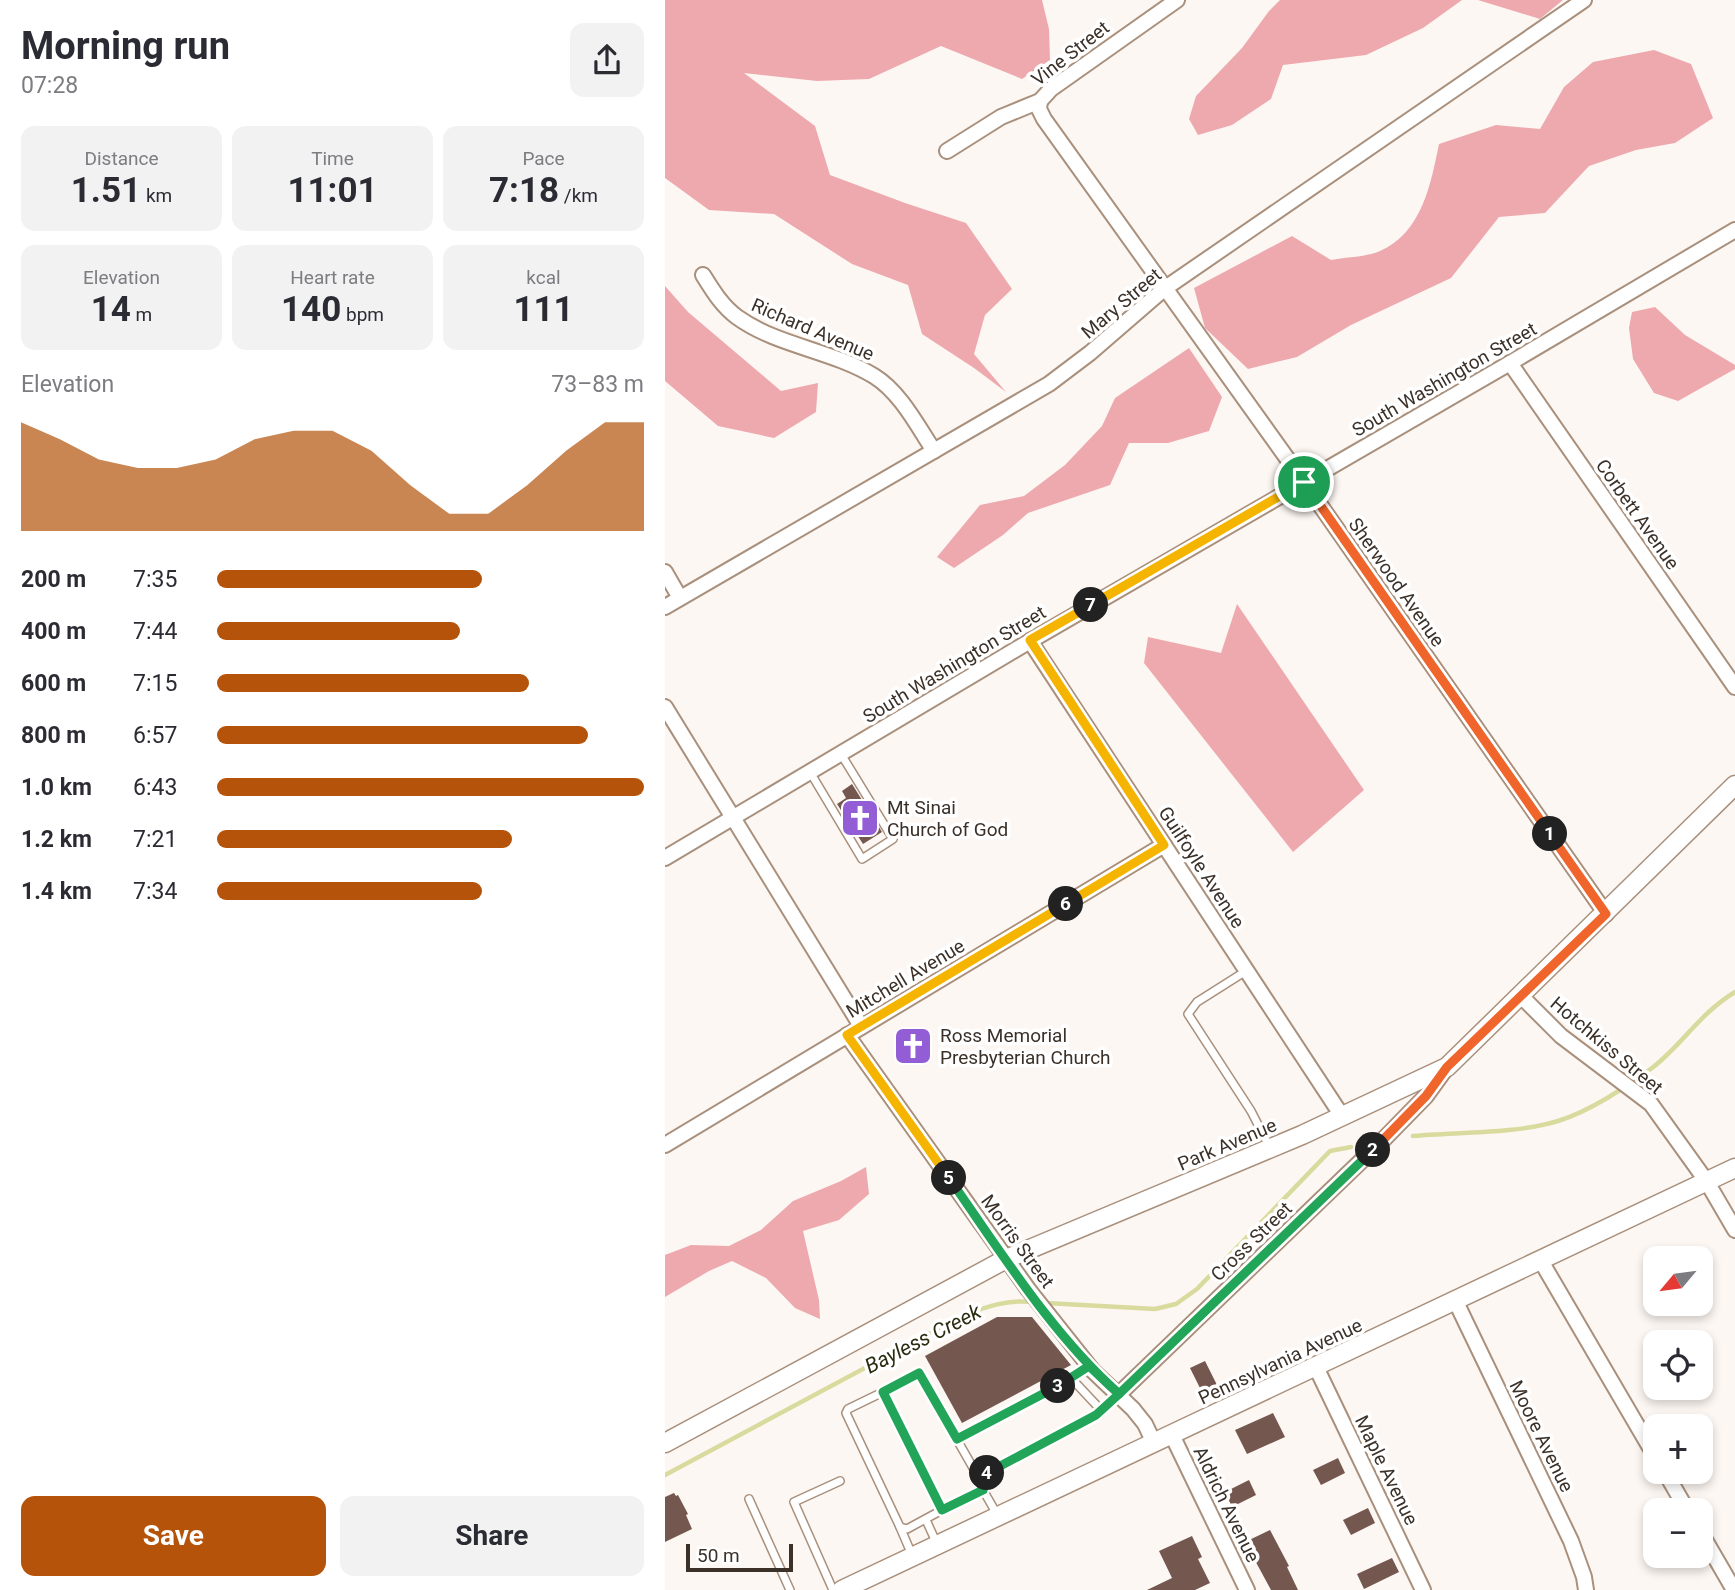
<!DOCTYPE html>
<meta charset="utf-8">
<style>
body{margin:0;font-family:Roboto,sans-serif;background:#f2f2f3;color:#2b2b33;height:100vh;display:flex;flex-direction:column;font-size:26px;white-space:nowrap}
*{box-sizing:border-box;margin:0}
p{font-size:23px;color:#7c7c81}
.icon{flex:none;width:38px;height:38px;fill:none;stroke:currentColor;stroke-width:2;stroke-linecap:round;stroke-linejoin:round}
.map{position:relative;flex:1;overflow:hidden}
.details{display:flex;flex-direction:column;background:#fff;width:665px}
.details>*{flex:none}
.needle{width:46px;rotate:241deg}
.controls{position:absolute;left:978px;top:1246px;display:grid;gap:14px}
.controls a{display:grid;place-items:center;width:70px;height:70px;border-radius:14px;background:#fff;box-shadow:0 4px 10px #0003;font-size:35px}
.scale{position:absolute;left:21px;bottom:18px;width:107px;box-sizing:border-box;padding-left:7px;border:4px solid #3b3129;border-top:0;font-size:19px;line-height:24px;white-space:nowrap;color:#3b3129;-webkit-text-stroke:5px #fff;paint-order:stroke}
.pin{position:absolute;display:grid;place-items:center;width:60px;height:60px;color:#fff;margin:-30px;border:4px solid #fff;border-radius:50%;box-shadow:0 2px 7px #0007}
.km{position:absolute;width:35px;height:35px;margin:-18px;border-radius:50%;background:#222;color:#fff;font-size:19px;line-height:35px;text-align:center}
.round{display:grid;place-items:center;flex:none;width:74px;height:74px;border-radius:14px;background:#f2f2f3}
.summary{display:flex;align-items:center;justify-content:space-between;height:119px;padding:0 21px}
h1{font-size:38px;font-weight:700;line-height:52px}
.figures{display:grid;grid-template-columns:repeat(3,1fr);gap:10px;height:119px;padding:7px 21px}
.figures div{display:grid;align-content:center;border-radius:14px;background:#f2f2f3;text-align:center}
.figures b{font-size:35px;font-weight:700}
.figures small{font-size:19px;font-weight:400}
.figures p{font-size:19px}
.chart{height:196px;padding:14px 21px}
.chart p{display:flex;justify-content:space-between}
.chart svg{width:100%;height:126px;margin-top:7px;fill:#b45309;opacity:.7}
.button{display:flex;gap:14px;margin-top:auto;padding:14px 21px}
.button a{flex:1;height:80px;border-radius:14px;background:#b45309;color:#fff;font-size:28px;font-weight:700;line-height:80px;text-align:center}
.button a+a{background:#f2f2f3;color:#2b2b33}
ul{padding:0 21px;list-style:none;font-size:23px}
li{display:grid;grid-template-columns:112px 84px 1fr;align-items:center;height:52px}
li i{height:18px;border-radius:9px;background:#b45309}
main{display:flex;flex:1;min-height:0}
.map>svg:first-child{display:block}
.forest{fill:#eea9ae}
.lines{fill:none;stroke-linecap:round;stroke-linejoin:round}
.stream{stroke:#d8db9d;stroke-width:4.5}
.building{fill:#74574f}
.service-casing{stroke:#a9907c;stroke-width:10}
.minor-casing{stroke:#a9907c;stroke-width:18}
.tertiary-casing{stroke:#a9907c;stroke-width:21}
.service{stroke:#fff;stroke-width:7}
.minor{stroke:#fff;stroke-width:14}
.tertiary{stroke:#fff;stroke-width:18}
.split-1-casing{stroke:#fff;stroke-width:14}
.split-2-casing{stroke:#fff;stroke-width:14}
.split-3-casing{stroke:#fff;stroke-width:14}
.split-4-casing{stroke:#fff;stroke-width:14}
.split-5-casing{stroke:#fff;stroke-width:14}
.split-6-casing{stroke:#fff;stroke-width:14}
.split-7-casing{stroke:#fff;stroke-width:14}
.split-8-casing{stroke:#fff;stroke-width:14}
.split-1{stroke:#f0652b;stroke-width:9}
.split-2{stroke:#f0652b;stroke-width:9}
.split-3{stroke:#22a559;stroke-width:9}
.split-4{stroke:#22a559;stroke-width:9}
.split-5{stroke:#22a559;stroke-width:9}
.split-6{stroke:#f5b400;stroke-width:9}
.split-7{stroke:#f5b400;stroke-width:9}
.split-8{stroke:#f5b400;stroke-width:9}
.labels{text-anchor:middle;stroke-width:7;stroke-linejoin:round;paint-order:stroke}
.street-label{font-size:19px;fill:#3b3129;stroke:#fff}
.poi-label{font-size:19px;fill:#3b3129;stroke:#fff;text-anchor:start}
.water-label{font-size:21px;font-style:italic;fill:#2b2c10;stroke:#fff}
</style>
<main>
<section class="details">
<div class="summary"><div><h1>Morning run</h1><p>07:28</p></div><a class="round"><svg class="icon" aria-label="share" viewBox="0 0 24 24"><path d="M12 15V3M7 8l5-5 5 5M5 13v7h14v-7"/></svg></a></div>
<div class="figures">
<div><p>Distance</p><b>1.51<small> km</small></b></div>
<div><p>Time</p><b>11:01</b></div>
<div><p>Pace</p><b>7:18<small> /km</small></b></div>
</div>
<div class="figures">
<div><p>Elevation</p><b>14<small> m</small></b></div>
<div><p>Heart rate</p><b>140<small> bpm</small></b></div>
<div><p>kcal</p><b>111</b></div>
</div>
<div class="chart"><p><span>Elevation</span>73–83 m</p>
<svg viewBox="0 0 160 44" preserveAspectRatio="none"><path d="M0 44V6L10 12L20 19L30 22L40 22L50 19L60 12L70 9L80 9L90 16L100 28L110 38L120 38L130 28L140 16L150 6L160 6V44z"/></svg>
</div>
<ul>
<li><b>200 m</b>7:35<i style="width:62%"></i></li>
<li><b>400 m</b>7:44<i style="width:57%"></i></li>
<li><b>600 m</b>7:15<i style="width:73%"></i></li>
<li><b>800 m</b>6:57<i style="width:87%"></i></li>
<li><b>1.0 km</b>6:43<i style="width:100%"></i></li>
<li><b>1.2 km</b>7:21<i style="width:69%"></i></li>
<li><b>1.4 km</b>7:34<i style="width:62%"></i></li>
</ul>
<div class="button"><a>Save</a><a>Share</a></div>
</section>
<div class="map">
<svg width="1070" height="1590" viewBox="0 0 1070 1590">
<rect width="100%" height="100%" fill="#fdf7f3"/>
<!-- forest -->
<g class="forest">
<path d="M 0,0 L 377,0 L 384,29 L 385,60 L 357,79 L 276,46 L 204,79 L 152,81 L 79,73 L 150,126 L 165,175 L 240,203 L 301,223 L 347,289 L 320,315 L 309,354 L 341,392 L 309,368 L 257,334 L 243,285 L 187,264 L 109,214 L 44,210 L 0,178 Z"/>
<path d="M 615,0 L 797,0 L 758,28 L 701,55 L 618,65 L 606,99 L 567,125 L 533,135 L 524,119 L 531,96 L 577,48 L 604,11 Z"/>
<path d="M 813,0 L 898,0 L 875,19 Z"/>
<path d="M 989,50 L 1026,64 L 1048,118 L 1010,143 L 971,150 L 924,166 L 880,213 L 834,217 L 786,278 L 686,325 L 632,357 L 583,369 L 540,328 L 529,288 L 627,236 L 666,260 C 681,257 702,257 715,251 C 757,233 766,183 774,144 L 831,125 L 875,129 L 899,87 L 928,62 Z"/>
<path d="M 0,286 L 23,312 L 116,391 L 153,383 L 151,412 L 109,438 L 53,426 L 0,381 Z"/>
<path d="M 990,307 L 1020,335 L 1070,365 L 1070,369 L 1013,401 L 989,393 L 968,359 L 964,328 L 967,312 Z"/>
<path d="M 524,348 L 557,397 L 544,431 L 503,443 L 464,443 L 445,485 L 363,513 L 338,535 L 289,568 L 272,557 L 315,505 L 359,496 L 400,465 L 437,426 L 450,398 Z"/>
<path d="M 572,604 L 699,790 L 628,852 L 479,663 L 483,637 L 556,653 Z"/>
<path d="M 201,1167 L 204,1194 L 174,1220 L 138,1231 L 154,1300 L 155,1319 L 130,1308 L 101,1278 L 67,1261 L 44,1271 L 0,1297 L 0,1255 L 26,1245 L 64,1246 L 96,1230 L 128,1201 L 176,1181 Z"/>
</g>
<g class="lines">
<!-- stream -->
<g class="stream">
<path d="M 748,1136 C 793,1132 851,1134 893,1121 C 923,1112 962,1087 987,1068 C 1017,1045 1035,1013 1070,992"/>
<path d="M 381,1303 L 490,1309 L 511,1304 L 532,1289 L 665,1151 L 686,1147"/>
<path d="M 0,1475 L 297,1316 C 321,1307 342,1299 369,1302"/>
</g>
</g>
<!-- building -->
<g class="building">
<path d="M 187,784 L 217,832 L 198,844 L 172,804 L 181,798 L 177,791 Z"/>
<path d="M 332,1317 L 367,1317 L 406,1365 L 297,1423 L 260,1356 Z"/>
<path d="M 540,1361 L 552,1385 L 537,1392 L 525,1368 Z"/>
<path d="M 608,1413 L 620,1437 L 582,1454 L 570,1430 Z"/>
<path d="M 673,1458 L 680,1473 L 656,1485 L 648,1470 Z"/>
<path d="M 584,1480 L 591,1495 L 567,1507 L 560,1492 Z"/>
<path d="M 9,1493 L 11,1496 L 13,1495 L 23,1514 L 21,1515 L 27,1529 L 0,1542 L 0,1497 Z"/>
<path d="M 703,1508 L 710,1523 L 686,1535 L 678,1520 Z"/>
<path d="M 605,1530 L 624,1566 L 622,1567 L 633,1590 L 606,1590 L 580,1542 Z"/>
<path d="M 527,1536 L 537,1557 L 533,1559 L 545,1583 L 530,1590 L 482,1590 L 507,1578 L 494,1551 Z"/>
<path d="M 727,1558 L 734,1572 L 699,1589 L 692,1574 Z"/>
</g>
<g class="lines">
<defs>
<g id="service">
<path d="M 145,772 L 197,859 L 228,839 L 176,754"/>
<path d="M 581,971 L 532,1002 L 523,1014 L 586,1111 L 605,1148"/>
<path d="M 406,1378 L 436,1410"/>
<path d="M 218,1392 L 183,1409 L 181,1413 L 235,1527 L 242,1529 L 277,1510 L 218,1392 L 254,1373 L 315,1480"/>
<path d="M 292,1439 L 386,1391 L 424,1366"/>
<path d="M 84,1499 L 125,1590"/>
<path d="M 277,1510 L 318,1490"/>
<path d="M 333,1516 L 318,1490 L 315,1480 L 323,1472 L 431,1415 L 453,1395"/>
<path d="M 261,1520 L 272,1544"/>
<path d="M 235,1527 L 247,1555"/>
<path d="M 168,1590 L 129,1502 L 175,1481"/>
</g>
<g id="minor">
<path d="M 375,101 L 374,109 L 379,119 L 639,482 L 941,914"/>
<path d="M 282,151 L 336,117 L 375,101 L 386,89 L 512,0"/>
<path d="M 38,275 C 48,291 57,306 72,317 C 112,346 166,350 209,376 C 235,392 252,425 269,451"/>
<path d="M 845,363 L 1070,687"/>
<path d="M 0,572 L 15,598"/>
<path d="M 0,607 L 384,384 L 425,353 L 499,289 L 919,0"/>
<path d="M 365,641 L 677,1116"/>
<path d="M 0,707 L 196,1026"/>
<path d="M 0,858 L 365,641 L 845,363 L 1070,230"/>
<path d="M 856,996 L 896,1036 L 986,1104 L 1042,1182 L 1070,1230"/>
<path d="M 182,1035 L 363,1289 L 428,1371 L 468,1409 L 480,1424 L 489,1443"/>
<path d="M 0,1145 L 499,845"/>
<path d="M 876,1261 L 990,1456"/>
<path d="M 791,1302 L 906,1541 L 919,1577 L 921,1590"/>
<path d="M 651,1367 L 758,1590"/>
<path d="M 454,1394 L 718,1140 L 761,1096 L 782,1067"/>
<path d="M 507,1435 L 582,1590"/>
<path d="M 1000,1472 L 1022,1510"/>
<path d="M 1036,1533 L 1069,1590"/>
</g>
<g id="tertiary">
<path d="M 0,1443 L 341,1259 L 637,1135 L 782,1067 L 1070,785"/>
<path d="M 177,1590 L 1070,1168"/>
</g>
</defs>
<!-- service casing -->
<use href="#service" class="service-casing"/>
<!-- minor casing -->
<use href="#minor" class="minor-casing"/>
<!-- tertiary casing -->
<use href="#tertiary" class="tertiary-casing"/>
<!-- service -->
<use href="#service" class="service"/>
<!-- minor -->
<use href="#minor" class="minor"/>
<!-- tertiary -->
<use href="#tertiary" class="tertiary"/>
</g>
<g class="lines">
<defs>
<path id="split-1" d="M 639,482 L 885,834"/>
<path id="split-2" d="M 708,1150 L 761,1096 L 782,1067 L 941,914 L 885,834"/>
<path id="split-3" d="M 393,1386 L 424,1366 L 454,1394 L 708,1150"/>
<path id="split-4" d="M 322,1473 L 314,1480 L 318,1490 L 277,1510 L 218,1392 L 254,1373 L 292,1439 L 393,1386"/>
<path id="split-5" d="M 284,1178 C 336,1252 386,1333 454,1394 L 431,1415 L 322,1473"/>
<path id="split-6" d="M 284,1178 L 182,1035 L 401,904"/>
<path id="split-7" d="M 401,904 L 499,845 L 365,640 L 426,605"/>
<path id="split-8" d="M 426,605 L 639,482"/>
</defs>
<!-- split-1 casing -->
<use href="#split-1" class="split-1-casing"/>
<!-- split-2 casing -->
<use href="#split-2" class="split-2-casing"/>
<!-- split-3 casing -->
<use href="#split-3" class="split-3-casing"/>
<!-- split-4 casing -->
<use href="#split-4" class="split-4-casing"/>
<!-- split-5 casing -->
<use href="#split-5" class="split-5-casing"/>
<!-- split-6 casing -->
<use href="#split-6" class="split-6-casing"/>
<!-- split-7 casing -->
<use href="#split-7" class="split-7-casing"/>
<!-- split-8 casing -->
<use href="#split-8" class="split-8-casing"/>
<!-- split-1 -->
<use href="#split-1" class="split-1"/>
<!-- split-2 -->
<use href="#split-2" class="split-2"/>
<!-- split-3 -->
<use href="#split-3" class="split-3"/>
<!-- split-4 -->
<use href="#split-4" class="split-4"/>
<!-- split-5 -->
<use href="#split-5" class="split-5"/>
<!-- split-6 -->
<use href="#split-6" class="split-6"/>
<!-- split-7 -->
<use href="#split-7" class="split-7"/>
<!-- split-8 -->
<use href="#split-8" class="split-8"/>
</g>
<!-- icons -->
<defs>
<symbol id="church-square" viewBox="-11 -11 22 22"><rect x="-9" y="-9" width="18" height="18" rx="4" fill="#935dd6" stroke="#fff"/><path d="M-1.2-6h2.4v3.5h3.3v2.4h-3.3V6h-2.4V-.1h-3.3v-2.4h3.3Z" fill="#fff"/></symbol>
</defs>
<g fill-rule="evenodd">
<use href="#church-square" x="173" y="796" width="44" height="44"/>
<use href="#church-square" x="226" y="1024" width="44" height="44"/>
</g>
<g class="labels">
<!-- street labels -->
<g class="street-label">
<text transform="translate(405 53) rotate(-38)" y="7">Vine Street</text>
<text transform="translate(456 303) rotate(-40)" y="7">Mary Street</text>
<text transform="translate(148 329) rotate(23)" y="7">Richard Avenue</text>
<text transform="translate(779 379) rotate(-30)" y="7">South Washington Street</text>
<text transform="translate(973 514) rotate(55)" y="7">Corbett Avenue</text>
<text transform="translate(732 582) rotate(55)" y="7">Sherwood Avenue</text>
<text transform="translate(289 664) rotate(-31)" y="7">South Washington Street</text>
<text transform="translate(537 867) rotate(57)" y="7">Guilfoyle Avenue</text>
<text transform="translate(240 978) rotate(-31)" y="7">Mitchell Avenue</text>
<text transform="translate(942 1045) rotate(40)" y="7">Hotchkiss Street</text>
<text transform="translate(562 1144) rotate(-23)" y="7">Park Avenue</text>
<text transform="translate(353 1241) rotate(54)" y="7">Morris Street</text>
<text transform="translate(586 1241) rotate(-44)" y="7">Cross Street</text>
<text transform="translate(615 1361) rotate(-25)" y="7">Pennsylvania Avenue</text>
<text transform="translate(877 1436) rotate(64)" y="7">Moore Avenue</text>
<text transform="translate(722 1470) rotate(64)" y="7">Maple Avenue</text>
<text transform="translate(562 1504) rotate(64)" y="7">Aldrich Avenue</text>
</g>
<!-- poi labels -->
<g class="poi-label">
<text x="222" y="814">Mt Sinai<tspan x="222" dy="22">Church of God</tspan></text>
<text x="275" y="1042">Ross Memorial<tspan x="275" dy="22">Presbyterian Church</tspan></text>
</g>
<!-- water labels -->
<g class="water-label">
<text transform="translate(258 1339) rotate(-27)" y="7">Bayless Creek</text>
</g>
</g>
</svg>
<div class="controls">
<a><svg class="needle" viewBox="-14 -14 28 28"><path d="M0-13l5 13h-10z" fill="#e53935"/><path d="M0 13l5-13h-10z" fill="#7c7c81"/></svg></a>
<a><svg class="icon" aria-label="locate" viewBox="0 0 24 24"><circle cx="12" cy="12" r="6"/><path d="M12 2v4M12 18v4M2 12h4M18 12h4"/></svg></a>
<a>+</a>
<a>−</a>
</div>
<div class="scale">50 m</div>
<div class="pin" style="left:639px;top:482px;background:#1e9e55"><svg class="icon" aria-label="arrive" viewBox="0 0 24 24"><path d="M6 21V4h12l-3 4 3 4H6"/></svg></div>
<b class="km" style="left:885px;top:834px">1</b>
<b class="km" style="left:708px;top:1150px">2</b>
<b class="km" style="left:393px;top:1386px">3</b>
<b class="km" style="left:322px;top:1473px">4</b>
<b class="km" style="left:284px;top:1178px">5</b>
<b class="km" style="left:401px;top:904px">6</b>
<b class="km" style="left:426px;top:605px">7</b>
</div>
</main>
